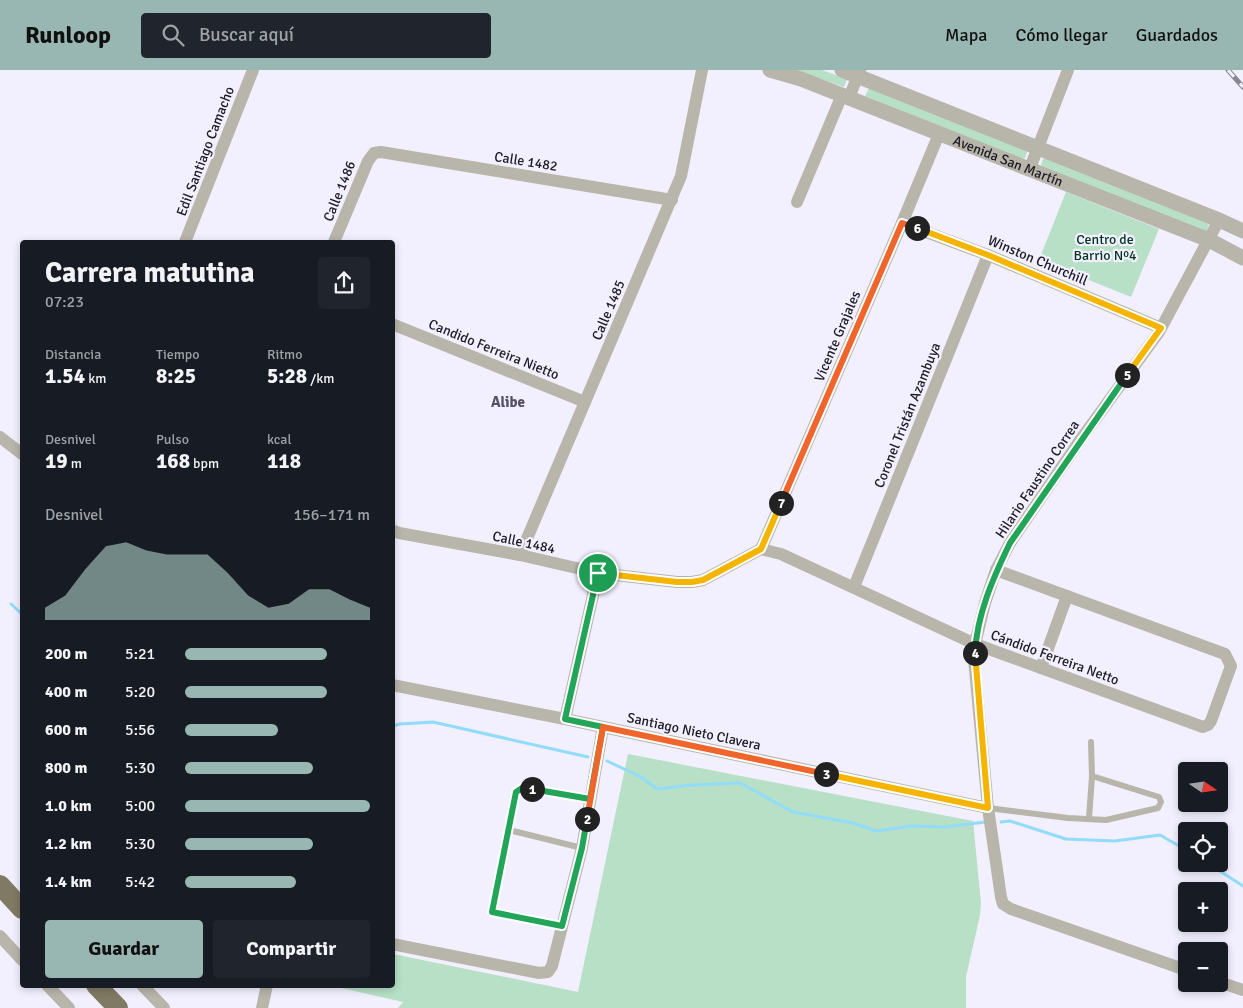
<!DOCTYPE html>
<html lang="es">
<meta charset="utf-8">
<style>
body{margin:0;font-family:Signika,sans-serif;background:#20242c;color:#f1f3f6;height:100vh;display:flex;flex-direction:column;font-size:19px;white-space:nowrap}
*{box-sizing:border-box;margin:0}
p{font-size:16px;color:#9ea1a6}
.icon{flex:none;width:28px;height:28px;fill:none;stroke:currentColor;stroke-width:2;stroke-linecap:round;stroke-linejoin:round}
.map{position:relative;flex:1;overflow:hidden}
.panel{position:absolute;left:20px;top:170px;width:375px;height:748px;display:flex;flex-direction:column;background:#171b24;border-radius:5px;box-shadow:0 2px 8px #0003}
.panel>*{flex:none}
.needle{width:32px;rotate:103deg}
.tools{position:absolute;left:1178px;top:692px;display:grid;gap:10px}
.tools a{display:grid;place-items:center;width:50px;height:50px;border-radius:5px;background:#171b24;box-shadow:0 2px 8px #0003;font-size:25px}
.pin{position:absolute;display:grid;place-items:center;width:42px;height:42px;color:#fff;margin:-21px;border:2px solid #fff;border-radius:50%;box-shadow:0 1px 5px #0007}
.km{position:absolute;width:25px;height:25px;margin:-12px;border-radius:50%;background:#222;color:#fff;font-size:14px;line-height:25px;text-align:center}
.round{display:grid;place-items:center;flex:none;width:52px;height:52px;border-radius:5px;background:#20242c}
.head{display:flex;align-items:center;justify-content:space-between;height:85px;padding:0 25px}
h1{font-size:28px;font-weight:800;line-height:38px}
.stats{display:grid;grid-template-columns:repeat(3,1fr);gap:8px;height:85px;padding:5px 25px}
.stats div{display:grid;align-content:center}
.stats b{font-size:21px;font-weight:800}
.stats small{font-size:14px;font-weight:400}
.stats p{font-size:14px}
.chart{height:140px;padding:10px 25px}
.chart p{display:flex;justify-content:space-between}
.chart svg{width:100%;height:90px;margin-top:5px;fill:#99b7b2;opacity:.7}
.button{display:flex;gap:10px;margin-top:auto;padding:10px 25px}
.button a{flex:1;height:58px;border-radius:5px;background:#99b7b2;color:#111;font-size:20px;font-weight:800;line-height:58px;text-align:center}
.button a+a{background:#20242c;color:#f1f3f6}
ul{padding:0 25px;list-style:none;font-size:16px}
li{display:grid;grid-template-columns:80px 60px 1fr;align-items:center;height:38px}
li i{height:12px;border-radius:6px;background:#99b7b2}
header{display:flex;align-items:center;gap:30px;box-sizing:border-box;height:70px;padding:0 25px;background:#99b7b2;color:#111}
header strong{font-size:24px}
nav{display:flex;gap:28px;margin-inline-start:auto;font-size:18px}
.search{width:350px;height:45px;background:#20242c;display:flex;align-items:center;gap:12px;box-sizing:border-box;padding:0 18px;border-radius:5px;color:#9ea1a6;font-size:19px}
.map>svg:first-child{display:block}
.green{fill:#b7e0c6}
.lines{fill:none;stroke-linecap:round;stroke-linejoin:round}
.stream{stroke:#91dcf8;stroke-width:3}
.service{stroke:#b8b5ab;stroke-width:6}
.minor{stroke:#b8b5ab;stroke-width:12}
.tertiary{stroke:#b8b5ab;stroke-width:15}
.trunk{stroke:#807a64;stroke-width:20}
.rail-casing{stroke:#8a8793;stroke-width:5}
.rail{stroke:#f2effe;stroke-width:3;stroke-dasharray:9;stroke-linecap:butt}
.split-1-casing{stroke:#fff;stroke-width:10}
.split-2-casing{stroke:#fff;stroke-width:10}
.split-3-casing{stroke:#fff;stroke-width:10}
.split-4-casing{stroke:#fff;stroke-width:10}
.split-5-casing{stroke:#fff;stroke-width:10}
.split-6-casing{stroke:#fff;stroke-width:10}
.split-7-casing{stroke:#fff;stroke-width:10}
.split-8-casing{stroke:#fff;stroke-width:10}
.split-1{stroke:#22a559;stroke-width:6}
.split-2{stroke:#22a559;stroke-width:6}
.split-3{stroke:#f0652b;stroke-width:6}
.split-4{stroke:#f5b400;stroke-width:6}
.split-5{stroke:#22a559;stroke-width:6}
.split-6{stroke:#f5b400;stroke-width:6}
.split-7{stroke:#f0652b;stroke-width:6}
.split-8{stroke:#f5b400;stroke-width:6}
.labels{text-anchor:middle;stroke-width:4.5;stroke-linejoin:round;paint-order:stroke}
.street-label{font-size:14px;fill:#1c1a23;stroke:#f2effe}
.park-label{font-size:14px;fill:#01371f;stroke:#f2effe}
.neighbourhood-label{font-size:15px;font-weight:bold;fill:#555065;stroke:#f2effe}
</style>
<header>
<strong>Runloop</strong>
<div class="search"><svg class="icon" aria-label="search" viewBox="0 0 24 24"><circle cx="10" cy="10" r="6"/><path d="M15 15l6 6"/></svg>Buscar aquí</div>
<nav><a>Mapa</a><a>Cómo llegar</a><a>Guardados</a></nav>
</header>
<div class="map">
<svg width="1243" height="938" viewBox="0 0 1243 938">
<rect width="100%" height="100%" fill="#f2effe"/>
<!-- green -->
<g class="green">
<path d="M 795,0 L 822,0 L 847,9 L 844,17 Z"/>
<path d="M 869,18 L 1026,79 L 1027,82 L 1025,88 L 1021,89 L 865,26 Z"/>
<path d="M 1043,89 L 1047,89 L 1209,154 L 1206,162 L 1044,97 L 1041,95 Z"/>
<path d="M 1066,122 L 1159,159 L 1131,227 L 1039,190 Z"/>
<path d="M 628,684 L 973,751 L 981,833 L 980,845 L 966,907 L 966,938 L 398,938 L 403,932 L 328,915 L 392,915 L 393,884 L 578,922 Z"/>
</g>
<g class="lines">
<!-- stream -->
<g class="stream">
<path d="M 11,534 L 22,544"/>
<path d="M 392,656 L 400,654 L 433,652 L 588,687"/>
<path d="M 607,691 L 641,707 L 657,719 L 692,715 L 740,713 L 793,742 L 853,753 L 876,761 L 911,756 L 946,757 L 985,752"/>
<path d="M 1001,752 L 1010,751 L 1066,769 L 1115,771 L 1160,765 L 1186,780"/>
<path d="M 1209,794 L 1243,816"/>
</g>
<!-- service -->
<g class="service">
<path d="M 988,738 L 1068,748 L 1106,750 L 1158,738 L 1161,732 L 1159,727 L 1092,706"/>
<path d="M 1089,748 L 1092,706 L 1091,672"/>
<path d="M 509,760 L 582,778"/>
<path d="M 562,856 L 492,842 L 516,721 L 522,717 L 590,729"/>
</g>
<!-- minor -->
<g class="minor">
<path d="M 849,28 L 860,0"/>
<path d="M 1030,98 L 1068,0"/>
<path d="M 797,132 L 842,25"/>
<path d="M 902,153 L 988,185 L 1161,258"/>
<path d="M 185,172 L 253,0"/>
<path d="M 334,172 L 368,91 L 374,83 L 381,82 L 672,130"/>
<path d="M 392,254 L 585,332"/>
<path d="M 0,367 L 22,384"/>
<path d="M 392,460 L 399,463 L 520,485 L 598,503 L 677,512 L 692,512 L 703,510 L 761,479"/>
<path d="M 761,479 L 781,484 L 975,574 L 1203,657 L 1208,655 L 1211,651 L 1231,596 L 1225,584 L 996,500"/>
<path d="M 761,479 L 902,153 L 939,64"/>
<path d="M 520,485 L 681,106 L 702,0"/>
<path d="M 854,517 L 988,185"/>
<path d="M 1041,598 L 1067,526"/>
<path d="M 392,615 L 565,649 L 988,738"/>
<path d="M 565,649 L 598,503"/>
<path d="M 0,866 L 22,890"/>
<path d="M 392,874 L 539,903 L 548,902 L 552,896 L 582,778 L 603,657"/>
<path d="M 1186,900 L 1011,839 L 1003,834 L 1001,827 L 988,738 L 974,589 L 975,574 L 985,533 L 996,500 L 1010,473 L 1081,369 L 1159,262 L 1219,150"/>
<path d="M 1219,912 L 1243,920"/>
<path d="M 47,915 L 69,938"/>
<path d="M 142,915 L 164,938"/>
<path d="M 262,938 L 267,915"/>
</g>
<!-- tertiary -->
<g class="tertiary">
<path id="s1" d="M 770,0 L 801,9 L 1209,170 L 1243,188"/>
<path d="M 842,0 L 1219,150 L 1243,161"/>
</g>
<!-- trunk -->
<g class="trunk">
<path d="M 0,815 L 22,839"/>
<path d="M 96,915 L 118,938"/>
</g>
<defs>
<path id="rail" d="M 1228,0 L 1243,17"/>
</defs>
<!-- rail casing -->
<use href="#rail" class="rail-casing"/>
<!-- rail -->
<use href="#rail" class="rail"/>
</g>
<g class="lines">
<defs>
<path id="split-1" d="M 532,719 L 590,729 L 603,657 L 565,649 L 598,503"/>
<path id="split-2" d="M 532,719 L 522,718 L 516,722 L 492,842 L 562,856 L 582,778 L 587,749"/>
<path id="split-3" d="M 587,749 L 603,657 L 826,704"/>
<path id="split-4" d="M 826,704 L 988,738 L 975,583"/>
<path id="split-5" d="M 975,583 C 977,544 993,508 1010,473 L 1127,305"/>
<path id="split-6" d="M 917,158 L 988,185 L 1161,258 L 1127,305"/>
<path id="split-7" d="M 781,433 L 902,153 L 917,158"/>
<path id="split-8" d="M 598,503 L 677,512 L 692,512 L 703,510 L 761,479 L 781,433"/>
</defs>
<!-- split-1 casing -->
<use href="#split-1" class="split-1-casing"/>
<!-- split-2 casing -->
<use href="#split-2" class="split-2-casing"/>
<!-- split-3 casing -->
<use href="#split-3" class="split-3-casing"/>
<!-- split-4 casing -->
<use href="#split-4" class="split-4-casing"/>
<!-- split-5 casing -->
<use href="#split-5" class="split-5-casing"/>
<!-- split-6 casing -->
<use href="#split-6" class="split-6-casing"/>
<!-- split-7 casing -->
<use href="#split-7" class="split-7-casing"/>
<!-- split-8 casing -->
<use href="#split-8" class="split-8-casing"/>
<!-- split-1 -->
<use href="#split-1" class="split-1"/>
<!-- split-2 -->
<use href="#split-2" class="split-2"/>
<!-- split-3 -->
<use href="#split-3" class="split-3"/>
<!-- split-4 -->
<use href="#split-4" class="split-4"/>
<!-- split-5 -->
<use href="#split-5" class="split-5"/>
<!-- split-6 -->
<use href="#split-6" class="split-6"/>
<!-- split-7 -->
<use href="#split-7" class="split-7"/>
<!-- split-8 -->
<use href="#split-8" class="split-8"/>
</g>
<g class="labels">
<!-- street labels -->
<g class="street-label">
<text transform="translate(205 81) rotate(-69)" y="5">Edil Santiago Camacho</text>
<text dy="5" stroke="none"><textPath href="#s1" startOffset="255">Avenida San Martín</textPath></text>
<text transform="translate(526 91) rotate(9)" y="5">Calle 1482</text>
<text transform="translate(339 121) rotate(-68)" y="5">Calle 1486</text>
<text transform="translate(1038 190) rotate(23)" y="5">Winston Churchill</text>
<text transform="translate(608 240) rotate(-67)" y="5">Calle 1485</text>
<text transform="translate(837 266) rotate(-67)" y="5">Vicente Grajales</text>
<text transform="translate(494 279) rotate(22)" y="5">Candido Ferreira Nietto</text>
<text transform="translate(907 345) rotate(-68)" y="5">Coronel Tristán Azambuya</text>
<text transform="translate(1037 409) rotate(-56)" y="5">Hilario Faustino Correa</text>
<text transform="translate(524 472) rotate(12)" y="5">Calle 1484</text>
<text transform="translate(1055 587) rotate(20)" y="5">Cándido Ferreira Netto</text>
<text transform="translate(694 661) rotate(12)" y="5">Santiago Nieto Clavera</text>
</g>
<!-- park labels -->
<g class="park-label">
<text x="1105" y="174">Centro de<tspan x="1105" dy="16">Barrio Nº4</tspan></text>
</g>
<!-- neighbourhood labels -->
<g class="neighbourhood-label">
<text x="508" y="337">Alibe</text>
</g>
</g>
</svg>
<div class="tools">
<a><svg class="needle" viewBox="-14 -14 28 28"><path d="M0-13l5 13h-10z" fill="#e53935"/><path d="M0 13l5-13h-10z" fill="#9ea1a6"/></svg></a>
<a><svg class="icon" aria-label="locate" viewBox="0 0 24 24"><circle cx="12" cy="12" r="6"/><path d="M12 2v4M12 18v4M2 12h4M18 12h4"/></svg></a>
<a>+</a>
<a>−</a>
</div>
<div class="pin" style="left:598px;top:503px;background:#1e9e55"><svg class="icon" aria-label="arrive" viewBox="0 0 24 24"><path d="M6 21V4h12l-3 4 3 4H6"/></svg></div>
<b class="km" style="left:532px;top:719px">1</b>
<b class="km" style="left:587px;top:749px">2</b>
<b class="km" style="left:826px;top:704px">3</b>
<b class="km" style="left:975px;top:583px">4</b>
<b class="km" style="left:1127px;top:305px">5</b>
<b class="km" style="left:917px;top:158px">6</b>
<b class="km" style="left:781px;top:433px">7</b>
<section class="panel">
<div class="head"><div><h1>Carrera matutina</h1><p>07:23</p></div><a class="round"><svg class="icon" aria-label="share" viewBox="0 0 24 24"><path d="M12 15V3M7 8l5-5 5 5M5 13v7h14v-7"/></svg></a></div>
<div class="stats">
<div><p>Distancia</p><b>1.54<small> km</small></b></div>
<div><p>Tiempo</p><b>8:25</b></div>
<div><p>Ritmo</p><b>5:28<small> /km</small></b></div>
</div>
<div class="stats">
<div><p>Desnivel</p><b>19<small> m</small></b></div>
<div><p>Pulso</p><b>168<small> bpm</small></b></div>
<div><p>kcal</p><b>118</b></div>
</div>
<div class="chart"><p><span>Desnivel</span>156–171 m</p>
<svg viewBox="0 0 160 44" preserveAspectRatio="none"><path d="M0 44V38L10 32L20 19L30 8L40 6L50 10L60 12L70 12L80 12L90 21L100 32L110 38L120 36L130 29L140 29L150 34L160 38V44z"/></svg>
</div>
<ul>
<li><b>200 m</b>5:21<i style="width:77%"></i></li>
<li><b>400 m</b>5:20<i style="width:77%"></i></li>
<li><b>600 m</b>5:56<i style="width:50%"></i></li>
<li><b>800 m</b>5:30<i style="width:69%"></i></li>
<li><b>1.0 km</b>5:00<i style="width:100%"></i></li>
<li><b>1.2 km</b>5:30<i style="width:69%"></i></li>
<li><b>1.4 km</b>5:42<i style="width:60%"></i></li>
</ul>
<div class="button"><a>Guardar</a><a>Compartir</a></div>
</section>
</div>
